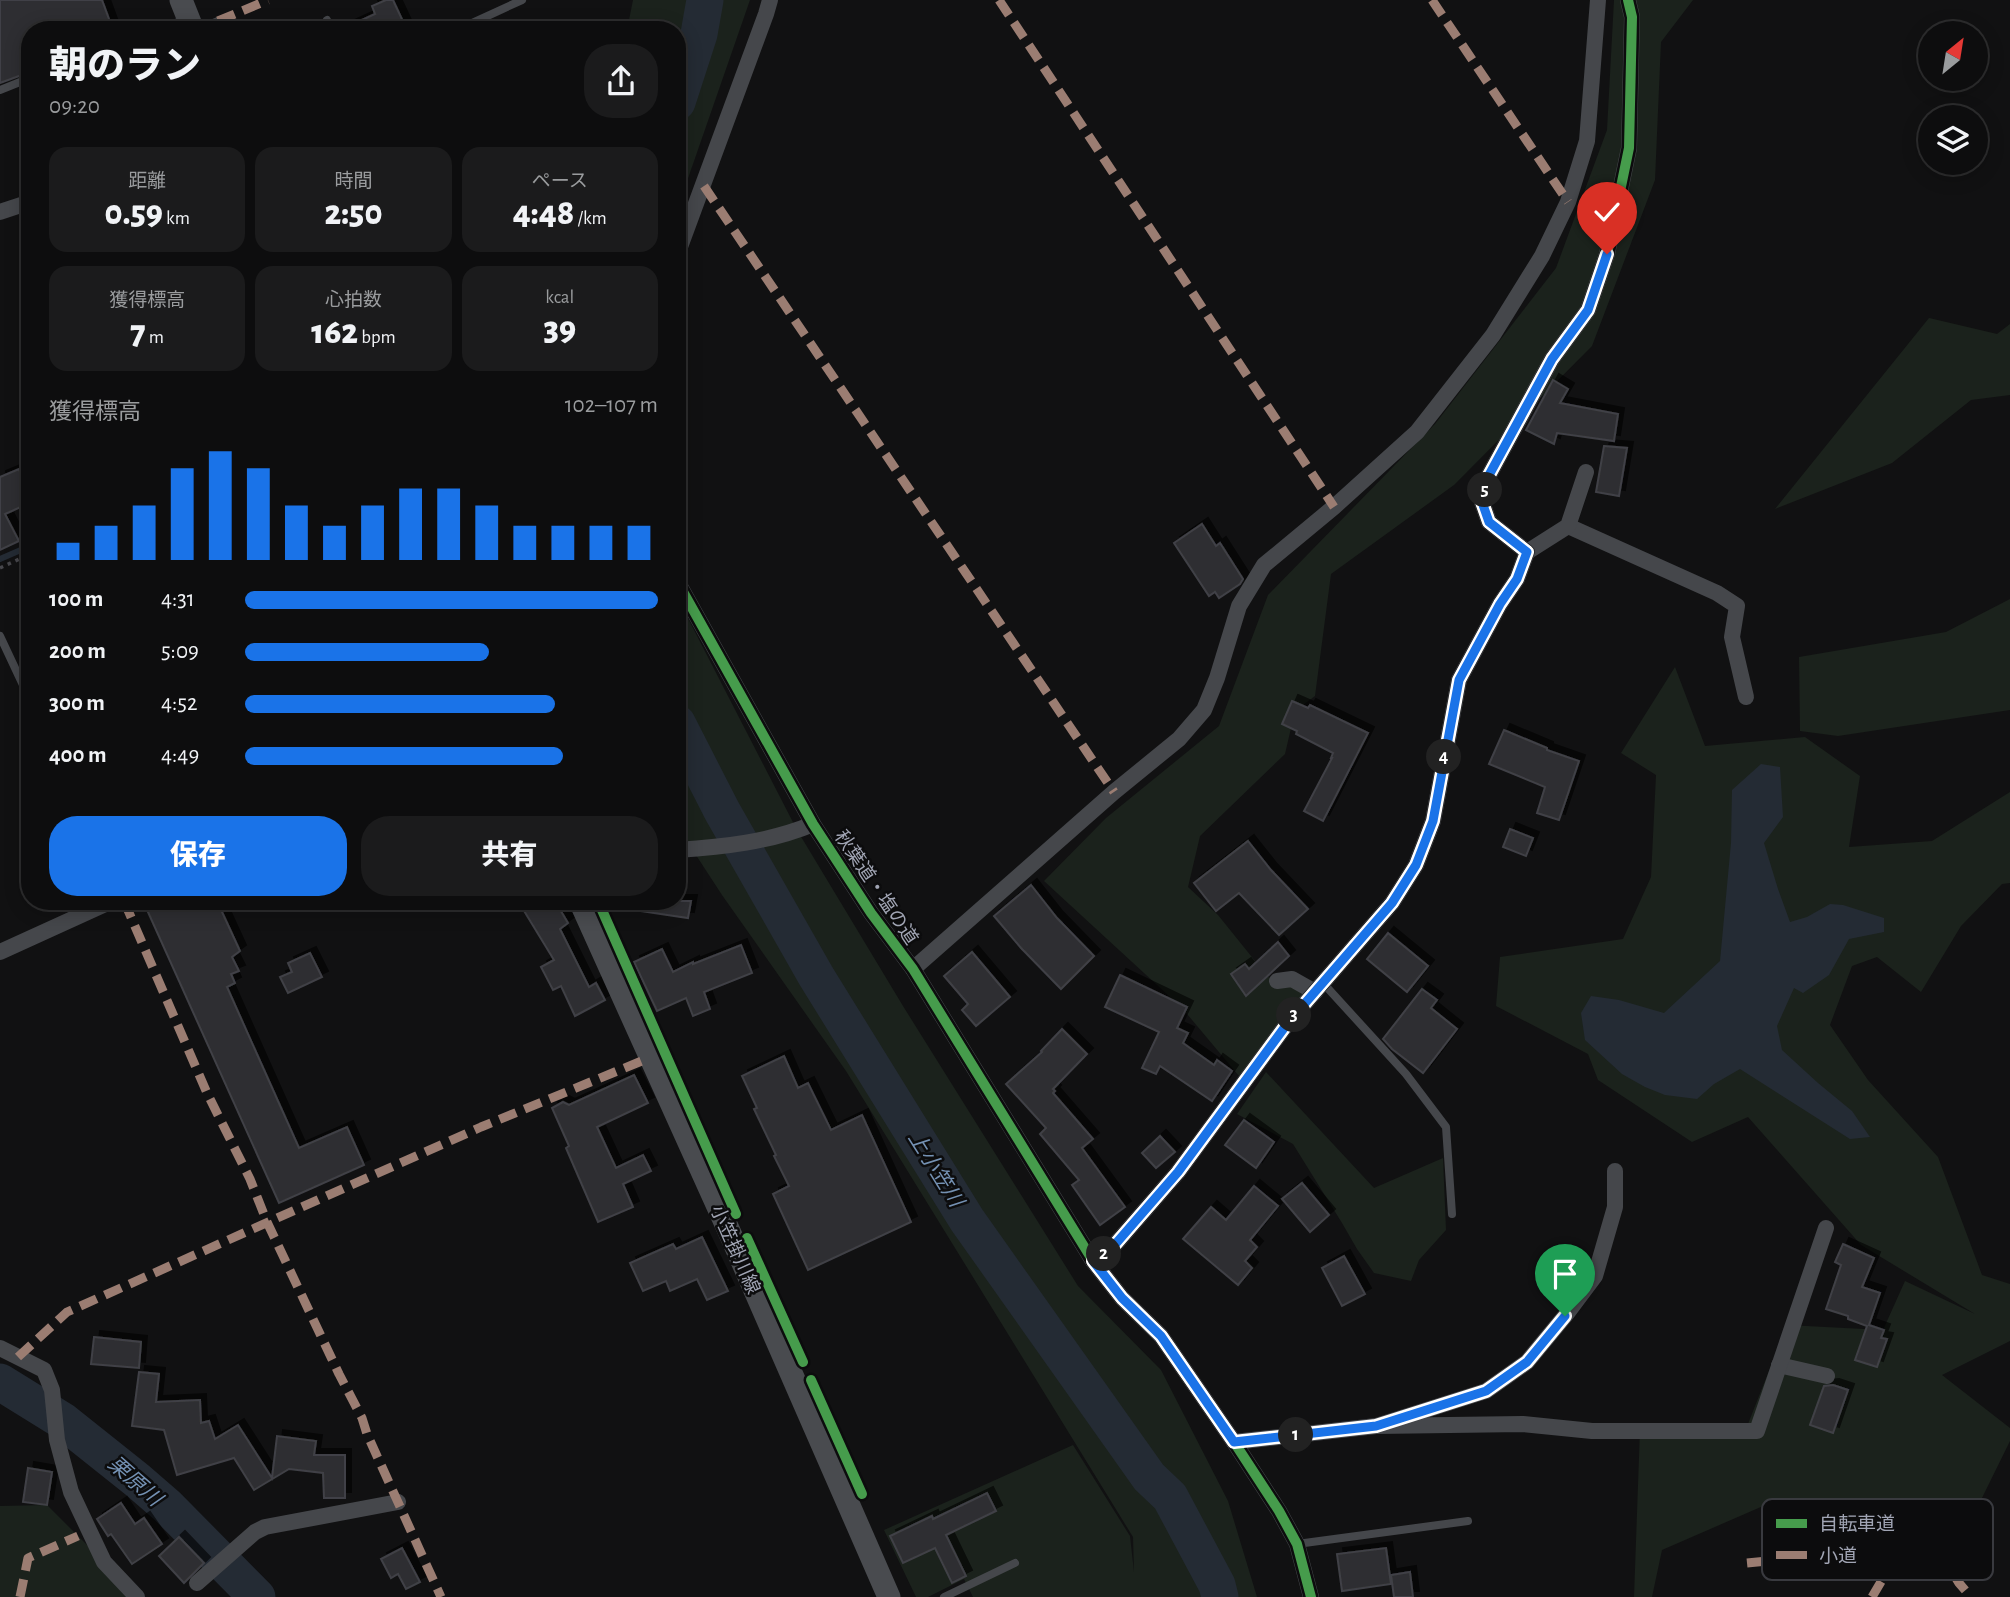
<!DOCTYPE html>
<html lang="ja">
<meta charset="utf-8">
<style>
body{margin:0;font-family:"Alegreya Sans","Noto Sans JP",sans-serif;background:#1b1b1c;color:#f1f3f6;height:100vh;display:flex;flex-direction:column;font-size:26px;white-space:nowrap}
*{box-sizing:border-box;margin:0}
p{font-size:23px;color:#9a9c9e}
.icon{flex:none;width:38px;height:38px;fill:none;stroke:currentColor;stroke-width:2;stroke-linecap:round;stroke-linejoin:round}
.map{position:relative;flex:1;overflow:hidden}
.panel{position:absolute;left:21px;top:21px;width:665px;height:889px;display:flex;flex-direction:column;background:#0d0d0e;border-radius:28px;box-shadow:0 4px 18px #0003,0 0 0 2px #2d2d2e}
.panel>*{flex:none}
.needle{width:46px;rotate:30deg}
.fabs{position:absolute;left:1918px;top:21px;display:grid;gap:14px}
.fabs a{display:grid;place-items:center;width:70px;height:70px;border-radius:50%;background:#0d0d0e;box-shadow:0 4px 18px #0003,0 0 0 2px #2d2d2e;font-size:35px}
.pin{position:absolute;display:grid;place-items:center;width:60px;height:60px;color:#fff;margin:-72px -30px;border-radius:50% 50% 50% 0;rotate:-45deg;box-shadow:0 0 7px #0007}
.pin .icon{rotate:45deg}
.km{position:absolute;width:35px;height:35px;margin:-18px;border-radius:50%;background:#222;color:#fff;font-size:19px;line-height:35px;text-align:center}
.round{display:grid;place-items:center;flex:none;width:74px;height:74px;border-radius:28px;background:#1b1b1c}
.summary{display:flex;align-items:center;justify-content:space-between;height:119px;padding:0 28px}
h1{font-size:38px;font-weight:800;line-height:52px}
.stats{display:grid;grid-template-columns:repeat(3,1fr);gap:10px;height:119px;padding:7px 28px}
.stats div{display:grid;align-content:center;border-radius:18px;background:#1b1b1c;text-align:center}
.stats b{font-size:35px;font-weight:800}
.stats small{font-size:19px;font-weight:400}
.stats p{font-size:19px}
.chart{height:196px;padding:14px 28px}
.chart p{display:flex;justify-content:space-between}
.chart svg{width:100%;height:126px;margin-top:7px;stroke:#1a73e8;stroke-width:6}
.action{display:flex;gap:14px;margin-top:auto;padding:14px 28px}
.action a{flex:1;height:80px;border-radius:28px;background:#1a73e8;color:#fff;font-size:28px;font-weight:800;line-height:80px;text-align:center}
.action a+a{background:#1b1b1c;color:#f1f3f6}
ul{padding:0 28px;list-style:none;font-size:23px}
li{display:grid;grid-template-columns:112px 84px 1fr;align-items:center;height:52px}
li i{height:18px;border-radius:9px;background:#1a73e8}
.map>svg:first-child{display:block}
.green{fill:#1b221c}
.water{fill:#242b34}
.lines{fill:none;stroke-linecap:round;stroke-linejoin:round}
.stream{stroke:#242b34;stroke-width:6}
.river{stroke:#242b34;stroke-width:37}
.building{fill:#2f2f31;stroke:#404146;stroke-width:2;filter:url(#shadow)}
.path{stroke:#47474c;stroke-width:3.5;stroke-dasharray:3.5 5;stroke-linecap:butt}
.service{stroke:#45474b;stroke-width:8}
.minor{stroke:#45474b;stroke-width:16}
.secondary{stroke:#494b4f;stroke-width:23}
.quiet{stroke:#9b7d72;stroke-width:9;stroke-dasharray:18 9;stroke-linecap:butt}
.cycleway-casing{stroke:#0c0c0d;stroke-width:15}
.cycleway{stroke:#469c4c;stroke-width:10}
.route-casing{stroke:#fff;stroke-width:14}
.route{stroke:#1a73e8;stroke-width:9}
.labels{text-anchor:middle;stroke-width:5;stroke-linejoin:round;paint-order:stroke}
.street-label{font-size:19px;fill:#a1a5b4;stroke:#0c0c0d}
.water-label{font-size:21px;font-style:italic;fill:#7491b3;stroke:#0c0c0d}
.key{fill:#0c0c0d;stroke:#393a3f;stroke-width:2}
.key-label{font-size:19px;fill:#a1a5b4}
</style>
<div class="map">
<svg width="2010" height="1597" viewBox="0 0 2010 1597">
<defs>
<filter id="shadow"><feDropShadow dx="6" dy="-6" stdDeviation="0" flood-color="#0009"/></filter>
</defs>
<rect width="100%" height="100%" fill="#111112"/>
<!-- green -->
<g class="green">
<path d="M 633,0 L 750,0 L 677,210 L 677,30 L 627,30 Z"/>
<path d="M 1614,0 L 1693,0 L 1661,42 L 1655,180 L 1592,346 L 1454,485 L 1331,574 L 1315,696 L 1295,711 L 1285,754 L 1200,836 L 1188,887 L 1218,915 L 1268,977 L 1314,986 L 1239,1076 L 1182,1008 L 1044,881 L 1106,818 L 1219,726 L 1268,595 L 1435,424 L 1556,268 L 1607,130 Z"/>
<path d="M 1929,318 L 1997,334 L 2010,324 L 2010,395 L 1971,400 L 1892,463 L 1775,509 Z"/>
<path d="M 677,597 L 797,830 L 903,1006 L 1078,1286 L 1161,1370 L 1228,1501 L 1257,1597 L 973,1597 L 964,1579 L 928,1597 L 916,1597 L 884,1530 L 1073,1445 L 1130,1536 L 1134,1572 L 1133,1537 L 846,1071 L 722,895 L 677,826 Z"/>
<path d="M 2010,599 L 2010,710 L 1838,736 L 1800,731 L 1799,657 L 1946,632 Z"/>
<path d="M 1675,667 L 1705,746 L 1805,737 L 1860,776 L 1849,847 L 1932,841 L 2010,792 L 2010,883 L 2002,884 L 1961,926 L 1921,992 L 1877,957 L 1852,966 L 1830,1025 L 1868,1080 L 1938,1157 L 1982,1275 L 2010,1284 L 2010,1341 L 1942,1375 L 2010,1428 L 2010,1441 L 1980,1502 L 1770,1503 L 1662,1550 L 1652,1597 L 1634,1597 L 1640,1429 L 1748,1424 L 1787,1325 L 1883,1330 L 1905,1281 L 1975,1314 L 1861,1245 L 1748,1117 L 1692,1142 L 1598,1080 L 1588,1054 L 1496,1006 L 1500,957 L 1623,939 L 1651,877 L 1656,775 L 1621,753 Z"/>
<path d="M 1266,1072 L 1374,1188 L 1443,1158 L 1446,1230 L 1419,1260 L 1411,1281 L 1374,1273 L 1357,1249 L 1342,1223 L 1293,1144 L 1237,1114 Z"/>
<path d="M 47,1505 L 139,1597 L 0,1597 L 0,1506 Z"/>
</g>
<!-- water -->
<path class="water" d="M 1761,764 L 1780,767 L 1783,817 L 1764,843 L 1778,889 L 1790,922 L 1807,917 L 1830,904 L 1843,905 L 1884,918 L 1884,932 L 1849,939 L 1829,975 L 1803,993 L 1794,988 L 1777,1026 L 1782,1050 L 1818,1083 L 1852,1111 L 1870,1137 L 1850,1139 L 1740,1069 L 1714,1084 L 1697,1099 L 1665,1095 L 1645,1087 L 1622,1074 L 1585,1040 L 1581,1013 L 1591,996 L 1619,1000 L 1664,1013 L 1720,961 L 1731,843 L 1732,790 Z"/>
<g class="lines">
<!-- stream -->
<path class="stream" d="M 0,559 L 30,546"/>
<!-- river -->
<g class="river">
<path d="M 677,102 L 699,34 L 705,0"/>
<path d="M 677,723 L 722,811 L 816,976 L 967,1220 L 1149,1477 L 1170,1497 L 1217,1585 L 1220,1597"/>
<path d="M 0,1382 L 63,1421 L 137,1480 L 167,1506 L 257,1597"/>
</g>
</g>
<!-- building -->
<g class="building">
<path d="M 0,0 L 102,0 L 113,30 L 30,30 L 30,72 L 0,83 Z"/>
<path d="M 386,0 L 393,0 L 407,30 L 340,30 L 375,14 L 372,6 Z"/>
<path d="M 1553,380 L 1568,389 L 1560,403 L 1618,414 L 1614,441 L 1557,433 L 1554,444 L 1526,430 Z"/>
<path d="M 1604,446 L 1627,448 L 1619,496 L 1596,492 Z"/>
<path d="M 19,469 L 30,494 L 30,503 L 5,514 L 19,541 L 0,550 L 0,477 Z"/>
<path d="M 1202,524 L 1216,546 L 1220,543 L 1243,579 L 1240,584 L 1219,598 L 1215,592 L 1209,596 L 1174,543 Z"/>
<path d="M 1292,701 L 1308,708 L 1310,705 L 1368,733 L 1323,821 L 1304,811 L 1332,758 L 1331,758 L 1333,753 L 1296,734 L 1297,731 L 1282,724 Z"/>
<path d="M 1504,730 L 1547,748 L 1547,750 L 1579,761 L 1559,820 L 1537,813 L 1545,787 L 1489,764 Z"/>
<path d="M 1510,829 L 1533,838 L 1526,856 L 1503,847 Z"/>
<path d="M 1248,841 L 1271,870 L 1308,909 L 1279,935 L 1239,893 L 1216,911 L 1194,883 Z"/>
<path d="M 1031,885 L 1057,918 L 1094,956 L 1061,989 L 1021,948 L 994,916 Z"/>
<path d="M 143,901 L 217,901 L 240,951 L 232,957 L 239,971 L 231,974 L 235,983 L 227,987 L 299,1148 L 347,1127 L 364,1165 L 279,1203 Z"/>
<path d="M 518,901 L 555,901 L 568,923 L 560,929 L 589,987 L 596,983 L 605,1000 L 575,1016 L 561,986 L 553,990 L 541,967 L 554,960 Z"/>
<path d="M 640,901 L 691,901 L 688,918 L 640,911 Z"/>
<path d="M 1388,933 L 1428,966 L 1407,992 L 1367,959 Z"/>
<path d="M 1278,942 L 1289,956 L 1246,996 L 1231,974 L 1245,964 L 1249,969 Z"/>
<path d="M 741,945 L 752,973 L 704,992 L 710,1009 L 693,1016 L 686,998 L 657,1011 L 634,962 L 662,949 L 673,972 L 693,962 L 693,964 Z"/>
<path d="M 972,952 L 1010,997 L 976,1026 L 962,1010 L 968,1004 L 944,976 Z"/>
<path d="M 310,953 L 322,977 L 288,993 L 280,977 L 292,972 L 288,963 Z"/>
<path d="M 1120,975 L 1187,1007 L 1177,1028 L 1188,1033 L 1183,1043 L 1214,1065 L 1217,1060 L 1232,1071 L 1212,1101 L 1160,1066 L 1156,1074 L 1142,1068 L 1159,1032 L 1105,1007 Z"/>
<path d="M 1422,989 L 1437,1000 L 1431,1008 L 1457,1029 L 1423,1073 L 1392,1049 L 1383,1039 Z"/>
<path d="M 1062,1029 L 1087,1054 L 1053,1089 L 1055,1091 L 1053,1093 L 1093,1139 L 1082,1148 L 1125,1207 L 1100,1225 L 1072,1185 L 1079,1180 L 1040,1134 L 1046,1128 L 1006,1084 L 1042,1052 L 1041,1051 Z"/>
<path d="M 784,1056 L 798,1088 L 808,1083 L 831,1130 L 862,1115 L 911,1222 L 808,1270 L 773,1194 L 789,1186 L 774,1156 L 776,1155 L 754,1109 L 757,1108 L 742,1076 Z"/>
<path d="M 634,1075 L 648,1103 L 597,1127 L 616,1168 L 643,1155 L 651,1171 L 623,1184 L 633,1207 L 598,1222 L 566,1148 L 569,1146 L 552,1108 L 563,1102 L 569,1105 Z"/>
<path d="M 1244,1120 L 1274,1142 L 1256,1168 L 1225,1145 Z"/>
<path d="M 1160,1136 L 1175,1152 L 1156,1168 L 1142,1153 Z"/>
<path d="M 1302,1183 L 1329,1215 L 1310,1232 L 1282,1199 Z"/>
<path d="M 1254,1186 L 1278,1206 L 1250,1240 L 1257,1247 L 1245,1261 L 1252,1268 L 1238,1285 L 1183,1239 L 1211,1207 L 1226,1220 Z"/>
<path d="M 702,1237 L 728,1291 L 707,1300 L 697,1279 L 670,1291 L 666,1281 L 643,1291 L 630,1263 L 673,1244 L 676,1249 Z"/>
<path d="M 1843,1244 L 1874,1258 L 1862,1287 L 1880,1293 L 1869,1325 L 1884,1330 L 1881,1338 L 1887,1339 L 1877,1367 L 1855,1360 L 1867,1326 L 1848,1319 L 1848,1316 L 1826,1309 L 1841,1265 L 1835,1262 Z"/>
<path d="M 1344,1256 L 1365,1294 L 1342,1306 L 1322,1268 Z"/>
<path d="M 94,1337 L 141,1342 L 139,1368 L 91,1364 Z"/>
<path d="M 139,1372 L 159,1374 L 156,1402 L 200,1400 L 201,1423 L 209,1421 L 215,1439 L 238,1425 L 272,1478 L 277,1436 L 316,1441 L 314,1455 L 345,1455 L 345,1498 L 324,1498 L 323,1473 L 289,1469 L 254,1490 L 234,1458 L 177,1475 L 164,1430 L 132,1426 Z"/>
<path d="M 1833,1385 L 1848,1390 L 1833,1433 L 1810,1425 L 1824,1386 Z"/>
<path d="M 28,1468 L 52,1472 L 47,1505 L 23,1502 Z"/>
<path d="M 987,1493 L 996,1511 L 946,1535 L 966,1576 L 952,1583 L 935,1548 L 903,1563 L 890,1536 L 932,1516 L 933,1519 Z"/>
<path d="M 121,1503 L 135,1524 L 144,1518 L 162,1544 L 132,1564 L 111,1534 L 108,1536 L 97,1519 Z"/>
<path d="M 179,1537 L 204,1563 L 184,1583 L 159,1556 Z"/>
<path d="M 402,1548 L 420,1582 L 406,1589 L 398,1574 L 391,1578 L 381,1559 Z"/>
<path d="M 1386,1548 L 1391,1584 L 1342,1591 L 1337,1554 Z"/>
<path d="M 1410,1572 L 1413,1597 L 1394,1597 L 1391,1575 Z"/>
</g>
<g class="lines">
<!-- path -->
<path class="path" d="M 0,568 L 30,554"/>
<!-- service -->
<g class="service">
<path d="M 327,20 L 332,30"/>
<path d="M 157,30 L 186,19"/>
<path d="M 197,30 L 218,21"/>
<path d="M 457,30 L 522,0"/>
<path d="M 0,90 L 30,78"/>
<path d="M 0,636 L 30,700"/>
<path d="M 1323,983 L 1406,1074 L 1446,1127 L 1452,1214"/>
<path d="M 1297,1544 L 1468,1521"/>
<path d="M 944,1597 L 1015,1563"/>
</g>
<!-- minor -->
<g class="minor">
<path d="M 0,212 L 30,202"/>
<path d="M 677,255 L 766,14 L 770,0"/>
<path d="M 1568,526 L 1717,593 L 1737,606 L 1732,637 L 1746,697"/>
<path d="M 1527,552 L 1568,526 L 1586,472"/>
<path d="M 677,581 L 813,824 L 871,913 L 913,969 L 1093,1261 L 1122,1298 L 1161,1336 L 1234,1442 L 1279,1511 L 1297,1544 L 1311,1597"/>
<path d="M 677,850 C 723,847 770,842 813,824"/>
<path d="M 0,952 L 112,901"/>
<path d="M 913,969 L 1114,792 L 1179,739 L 1204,710 L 1217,678 L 1239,606 L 1264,565 L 1334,507 L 1417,432 L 1493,335 L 1542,256 L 1568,202 L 1587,141 L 1598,0"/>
<path d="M 1277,981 L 1292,979 L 1315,992"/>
<path d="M 1093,1261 L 1112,1248 L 1178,1172 L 1287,1024 L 1392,903 L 1416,865 L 1433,821 L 1459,680 L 1500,604 L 1517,579 L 1527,552 L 1489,522 L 1482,502 L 1488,477 L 1552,359 L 1588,310 L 1607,254 L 1629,148 L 1632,17 L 1628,0"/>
<path d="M 0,1348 L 44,1370 L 52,1390 L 57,1440 L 71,1492 L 104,1562 L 137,1597"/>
<path d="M 1779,1365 L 1827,1376"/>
<path d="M 1376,1426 L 1523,1424 L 1592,1431 L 1757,1431 L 1826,1228"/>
<path d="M 1234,1442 L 1376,1426 L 1486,1391 L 1527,1362 L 1565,1316 L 1595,1276 L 1615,1207 L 1615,1171"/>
<path d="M 197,1583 L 255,1532 L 265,1527 L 398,1502"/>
</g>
<!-- secondary -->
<g class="secondary">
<path d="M 181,0 L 193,30"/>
<path d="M 580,901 L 729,1231 L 889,1597"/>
</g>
<!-- quiet -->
<g class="quiet">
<path d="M 999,0 L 1334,507"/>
<path d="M 1432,0 L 1568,202"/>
<path d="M 218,21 L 268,0"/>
<path d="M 704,186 L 1114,792"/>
<path d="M 124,901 L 207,1093 L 250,1179 L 267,1222 L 339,1374 L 362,1418 L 367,1434 L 441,1597"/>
<path d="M 18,1357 L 67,1312 L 481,1127 L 649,1058"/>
<path d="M 1747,1563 L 1787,1559 L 1840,1548 L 1898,1553 L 1949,1567 L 1959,1583 L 1971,1597"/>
<path d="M 20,1597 L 28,1558 L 78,1536"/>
<path d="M 1872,1597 L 1898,1553"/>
</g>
<defs>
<g id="cycleway">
<path d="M 677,581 L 813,824 L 871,913 L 913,969 L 1093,1261 L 1122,1298 L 1161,1336 L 1234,1442 L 1279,1511 L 1297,1544 L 1311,1597"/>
<path d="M 598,901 L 736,1214"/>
<path d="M 747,1238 L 803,1362"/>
<path d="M 1093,1261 L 1112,1248 L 1178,1172 L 1287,1024 L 1392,903 L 1416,865 L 1433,821 L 1459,680 L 1500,604 L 1517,579 L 1527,552 L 1489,522 L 1482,502 L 1488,477 L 1552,359 L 1588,310 L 1607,254 L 1629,148 L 1632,17 L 1628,0"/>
<path d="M 811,1380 L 862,1494"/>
</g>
</defs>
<!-- cycleway casing -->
<use href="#cycleway" class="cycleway-casing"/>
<!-- cycleway -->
<use href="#cycleway" class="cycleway"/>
</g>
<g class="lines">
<defs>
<path id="route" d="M 1565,1316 L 1527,1362 L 1486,1391 L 1376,1426 L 1234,1442 L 1161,1336 L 1122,1298 L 1093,1261 L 1112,1248 L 1178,1172 L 1287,1024 L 1392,903 L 1416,865 L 1433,821 L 1459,680 L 1500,604 L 1517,579 L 1527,552 L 1489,522 L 1482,502 L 1488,477 L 1552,359 L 1588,310 L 1607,254"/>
</defs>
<!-- route casing -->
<use href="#route" class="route-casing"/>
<!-- route -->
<use href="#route" class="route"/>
</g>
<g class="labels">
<!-- street labels -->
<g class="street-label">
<text transform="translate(877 887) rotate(56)" y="7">秋葉道・塩の道</text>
<text transform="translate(736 1249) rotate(66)" y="7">小笠掛川線</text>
</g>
<!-- water labels -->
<g class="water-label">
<text transform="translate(936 1169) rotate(58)" y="7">上小笠川</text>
<text transform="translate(135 1481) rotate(41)" y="7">栗原川</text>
</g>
</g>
<!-- legend -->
<rect x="1762" y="1499" width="231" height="81" rx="10" class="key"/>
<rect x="1776" y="1519" width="31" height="9" fill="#469c4c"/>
<rect x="1776" y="1551" width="31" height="8" fill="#9b7d72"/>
<g class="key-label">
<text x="1819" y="1530">自転車道</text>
<text x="1819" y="1562">小道</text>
</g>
</svg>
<div class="fabs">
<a><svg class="needle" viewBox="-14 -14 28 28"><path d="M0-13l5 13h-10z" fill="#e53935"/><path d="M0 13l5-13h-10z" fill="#9a9c9e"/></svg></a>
<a><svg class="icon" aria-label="layers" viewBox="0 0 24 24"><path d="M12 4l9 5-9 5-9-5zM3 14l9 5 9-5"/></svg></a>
</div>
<div class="pin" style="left:1565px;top:1316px;background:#1e9e55"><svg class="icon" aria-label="arrive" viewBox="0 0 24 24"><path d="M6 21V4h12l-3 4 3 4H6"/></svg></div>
<div class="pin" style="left:1607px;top:254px;background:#d93025"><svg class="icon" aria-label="check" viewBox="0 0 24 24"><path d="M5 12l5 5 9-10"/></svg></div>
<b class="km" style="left:1296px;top:1435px">1</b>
<b class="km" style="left:1104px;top:1254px">2</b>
<b class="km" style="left:1294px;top:1015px">3</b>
<b class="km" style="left:1444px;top:757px">4</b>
<b class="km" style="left:1485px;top:490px">5</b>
<section class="panel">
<div class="summary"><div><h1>朝のラン</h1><p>09:20</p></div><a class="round"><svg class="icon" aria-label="share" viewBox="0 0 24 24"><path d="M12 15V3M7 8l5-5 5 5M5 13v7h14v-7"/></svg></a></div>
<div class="stats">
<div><p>距離</p><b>0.59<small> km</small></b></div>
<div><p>時間</p><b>2:50</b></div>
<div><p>ペース</p><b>4:48<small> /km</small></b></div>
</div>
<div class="stats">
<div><p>獲得標高</p><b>7<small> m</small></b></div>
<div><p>心拍数</p><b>162<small> bpm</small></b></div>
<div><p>kcal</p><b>39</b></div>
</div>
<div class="chart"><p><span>獲得標高</span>102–107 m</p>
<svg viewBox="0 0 160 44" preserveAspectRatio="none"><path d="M5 44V38M15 44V32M25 44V25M35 44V12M45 44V6M55 44V12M65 44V25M75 44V32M85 44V25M95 44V19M105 44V19M115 44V25M125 44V32M135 44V32M145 44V32M155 44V32"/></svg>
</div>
<ul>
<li><b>100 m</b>4:31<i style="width:100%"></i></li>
<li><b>200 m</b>5:09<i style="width:59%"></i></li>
<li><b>300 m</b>4:52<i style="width:75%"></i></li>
<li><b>400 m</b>4:49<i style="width:77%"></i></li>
</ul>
<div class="action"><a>保存</a><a>共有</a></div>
</section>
</div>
